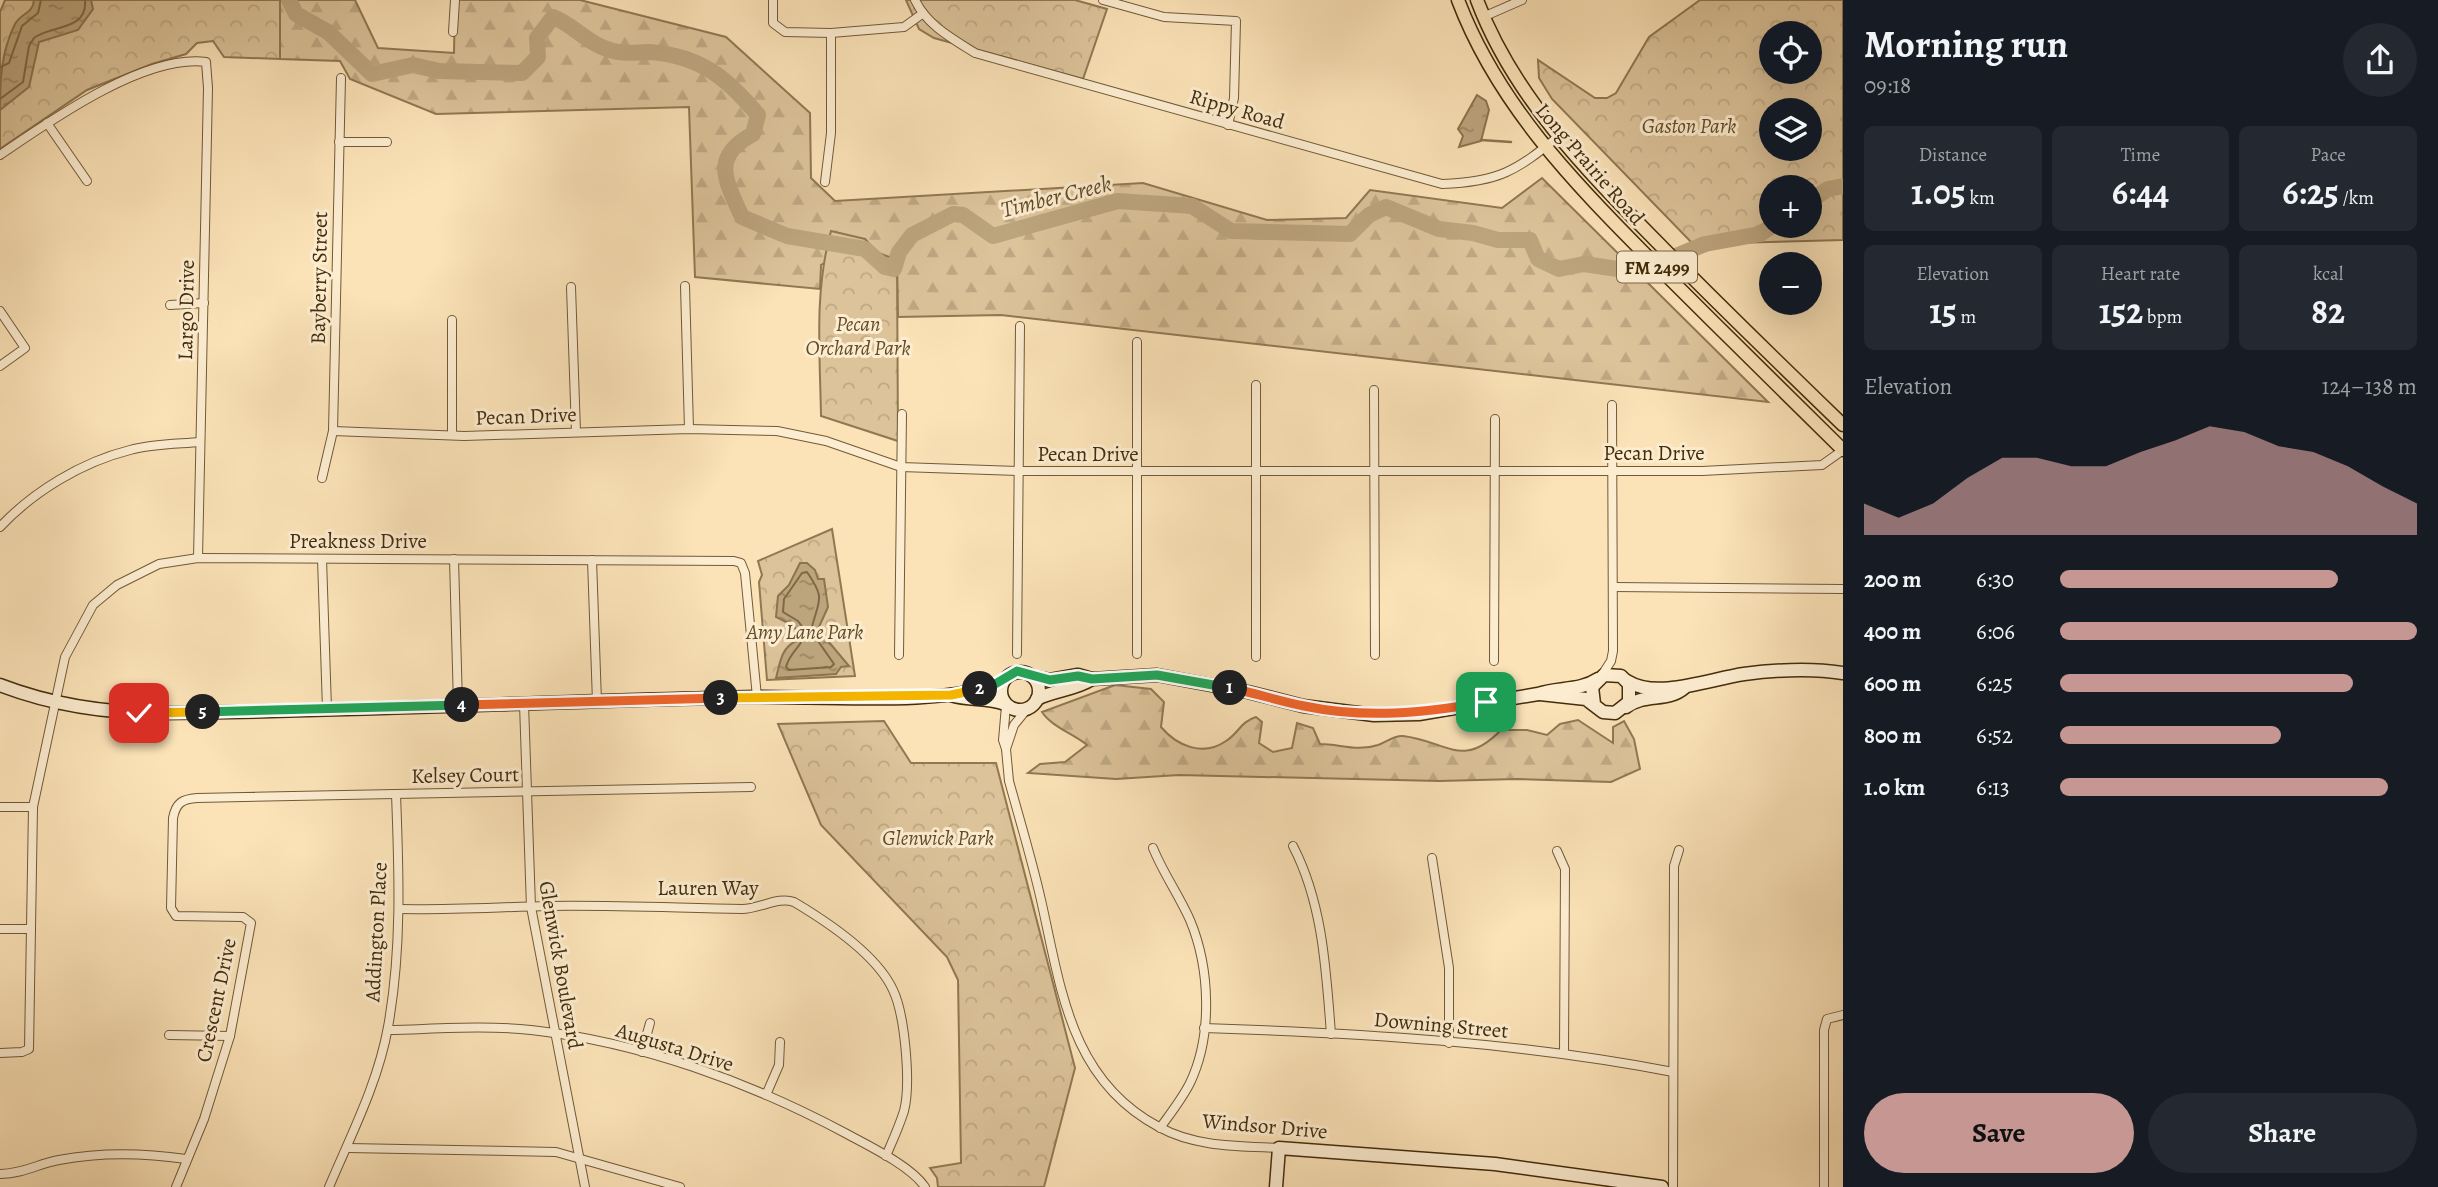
<!DOCTYPE html>
<meta charset="utf-8">
<style>
body{margin:0;font-family:Alegreya,serif;background:#242831;color:#f1f3f6;height:100vh;display:flex;flex-direction:column;font-size:26px;white-space:nowrap}
*{box-sizing:border-box;margin:0}
p{font-size:23px;color:#9ea1a6}
.icon{flex:none;width:38px;height:38px;fill:none;stroke:currentColor;stroke-width:2;stroke-linecap:round;stroke-linejoin:round}
.map{position:relative;flex:1;overflow:hidden}
.sheet{display:flex;flex-direction:column;background:#171b24;width:595px}
.sheet>*{flex:none}
.fabs{position:absolute;left:1759px;top:21px;display:grid;gap:14px}
.fabs a{display:grid;place-items:center;width:63px;height:63px;border-radius:50%;background:#171b24;box-shadow:0 7px 28px #0002;font-size:35px}
.pin{position:absolute;display:grid;place-items:center;width:60px;height:60px;color:#fff;margin:-30px;border-radius:14px;box-shadow:0 4px 10px #0006}
.km{position:absolute;width:35px;height:35px;margin:-18px;border-radius:50%;background:#222;color:#fff;font-size:19px;line-height:35px;text-align:center}
.round{display:grid;place-items:center;flex:none;width:74px;height:74px;border-radius:37px;background:#242831}
.headline{display:flex;align-items:center;justify-content:space-between;height:119px;padding:0 21px}
h1{font-size:38px;font-weight:600;line-height:52px}
.metrics{display:grid;grid-template-columns:repeat(3,1fr);gap:10px;height:119px;padding:7px 21px}
.metrics div{display:grid;align-content:center;border-radius:10px;background:#242831;text-align:center}
.metrics b{font-size:35px;font-weight:600}
.metrics small{font-size:19px;font-weight:400}
.metrics p{font-size:19px}
.chart{height:196px;padding:14px 21px}
.chart p{display:flex;justify-content:space-between}
.chart svg{width:100%;height:126px;margin-top:7px;fill:#c59692;opacity:.7}
.primary-button{display:flex;gap:14px;margin-top:auto;padding:14px 21px}
.primary-button a{flex:1;height:80px;border-radius:42px;background:#c59692;color:#111;font-size:28px;font-weight:600;line-height:80px;text-align:center}
.primary-button a+a{background:#242831;color:#f1f3f6}
ul{padding:0 21px;list-style:none;font-size:23px}
li{display:grid;grid-template-columns:112px 84px 1fr;align-items:center;height:52px}
li i{height:18px;border-radius:9px;background:#c59692}
main{display:flex;flex:1;min-height:0}
.map>svg:first-child{display:block}
.forest{fill:url(#forest-firs);stroke:#907852;stroke-width:2}
.park{fill:url(#park-crowns);stroke:#907852;stroke-width:2;fill-rule:evenodd}
.water{fill:url(#water-ripples);stroke:#8c744f;stroke-width:2}
.lines{fill:none;stroke-linecap:round;stroke-linejoin:round}
.shore{stroke:#806844;stroke-width:2}
.stream{stroke:#8c744f;stroke-width:2.5}
.river{stroke:#bca47d;stroke-width:16}
.street-casing{stroke:#715a36;stroke-width:10}
.secondary-casing{stroke:#432d0b;stroke-width:15}
.primary-casing{stroke:#432d0b;stroke-width:15}
.street{stroke:#fcecd0;stroke-width:8}
.secondary{stroke:#fcecd0;stroke-width:12}
.primary{stroke:#fbe2b7;stroke-width:12}
.split-1-casing{stroke:#fff;stroke-width:14}
.split-2-casing{stroke:#fff;stroke-width:14}
.split-3-casing{stroke:#fff;stroke-width:14}
.split-4-casing{stroke:#fff;stroke-width:14}
.split-5-casing{stroke:#fff;stroke-width:14}
.split-6-casing{stroke:#fff;stroke-width:14}
.split-1{stroke:#f0652b;stroke-width:9}
.split-2{stroke:#22a559;stroke-width:9}
.split-3{stroke:#f5b400;stroke-width:9}
.split-4{stroke:#f0652b;stroke-width:9}
.split-5{stroke:#22a559;stroke-width:9}
.split-6{stroke:#f5b400;stroke-width:9}
.labels{text-anchor:middle;stroke-width:6;stroke-linejoin:round;paint-order:stroke}
.shield{fill:#fcecd0;stroke:#7a6646;stroke-width:2}
.shield-label{font-size:19px;font-weight:bold;fill:#432d0b}
.street-label{font-size:21px;fill:#432d0b;stroke:#fcecd0}
.park-label{font-size:21px;font-style:italic;fill:#624b28;stroke:#fcecd0}
.water-label{font-size:23px;font-style:italic;fill:#614b28;stroke:#fcecd0}
</style>
<main>
<div class="map">
<svg width="1843" height="1187" viewBox="0 0 1843 1187">
<defs>
<pattern id="forest-firs" width="22" height="20" patternUnits="userSpaceOnUse" patternTransform="scale(1.75)"><rect width="22" height="20" fill="#dcc39a"/><path d="M5 1l3.5 6h-7zM16 11l3.5 6h-7z" fill="#bea883"/></pattern>
<pattern id="park-crowns" width="20" height="18" patternUnits="userSpaceOnUse" patternTransform="scale(1.75)"><rect width="20" height="18" fill="#dcc39a"/><path d="M2 6a3 3 0 1 1 6 0M12 15a3 3 0 1 1 6 0" fill="none" stroke="#bea883"/></pattern>
<pattern id="water-ripples" width="26" height="14" patternUnits="userSpaceOnUse" patternTransform="scale(1.75)"><rect width="26" height="14" fill="#bca47d"/><path d="M2 4q2-2 4 0t4 0M15 11q2-2 4 0t4 0" fill="none" stroke="#9a8665"/></pattern>
</defs>
<rect width="100%" height="100%" fill="#fbe2b7"/>
<filter id="stains"><feTurbulence type="fractalNoise" baseFrequency=".00286" numOctaves="4"/><feColorMatrix values="0 0 0 0 .2 0 0 0 0 .09 0 0 0 0 .02 0 0 0 .5 -.17"/></filter>
<radialGradient id="worn" r=".72"><stop offset=".6" stop-color="#630" stop-opacity="0"/><stop offset="1" stop-color="#630" stop-opacity=".3"/></radialGradient>
<!-- forest -->
<g class="forest">
<path d="M 280,0 L 355,0 L 378,48 L 454,53 L 455,0 L 580,0 L 726,37 L 810,113 L 811,178 L 835,201 L 1143,183 L 1267,220 L 1346,218 L 1370,190 L 1502,208 L 1542,178 L 1768,402 L 1001,315 L 898,317 L 897,261 L 876,252 L 865,239 L 821,265 L 820,289 L 695,277 L 689,107 L 436,114 L 350,79 L 340,61 L 280,59 Z"/>
<path d="M 1115,685 L 1151,689 L 1164,702 L 1161,727 C 1177,746 1203,757 1226,741 C 1239,733 1240,722 1256,717 L 1262,722 L 1259,743 L 1273,752 L 1292,748 L 1297,723 L 1313,728 L 1320,744 C 1340,744 1357,752 1378,745 C 1386,742 1395,735 1403,736 C 1447,741 1462,770 1501,730 L 1527,730 L 1547,735 L 1560,724 L 1578,720 L 1613,743 L 1613,727 L 1624,721 L 1634,739 L 1640,769 L 1611,782 L 1517,779 L 1439,781 L 1179,775 L 1116,779 L 1028,773 L 1040,764 L 1065,762 L 1087,745 C 1072,733 1052,727 1042,712 Z"/>
</g>
<!-- park -->
<g class="park">
<path d="M 5,0 L 280,0 L 280,59 L 224,57 L 213,41 L 197,43 L 186,54 L 152,64 L 87,90 L 0,149 L 0,12 Z"/>
<path d="M 906,0 L 1075,0 L 1107,9 L 1083,79 L 934,38 L 919,29 Z"/>
<path d="M 1700,0 L 1843,0 L 1843,240 L 1693,244 L 1552,99 L 1539,78 L 1538,60 L 1595,98 L 1607,98 L 1616,93 L 1649,37 ZM 1771,33 L 1810,33 L 1810,72 L 1771,72 ZM 1771,110 L 1810,110 L 1810,149 L 1771,149 ZM 1810,187 L 1810,226 L 1771,226 L 1771,187 Z"/>
<path d="M 831,231 L 865,239 L 876,252 L 897,260 L 898,441 L 821,416 C 820,353 814,292 831,231 Z"/>
<path d="M 832,529 L 855,676 L 767,680 L 759,582 L 762,575 L 758,561 Z"/>
<path d="M 884,721 L 911,763 L 996,763 L 1075,1068 L 1044,1187 L 938,1187 L 937,1178 L 930,1168 L 961,1163 L 958,980 L 947,957 L 821,825 L 778,724 Z"/>
</g>
<!-- water -->
<g class="water">
<path d="M 34,0 L 91,0 L 93,9 L 78,30 L 39,42 L 29,87 L 0,110 C 0,80 1,52 15,24 C 21,13 33,14 34,0 Z"/>
<path d="M 1477,95 L 1486,101 L 1489,110 L 1481,141 L 1459,147 L 1463,136 L 1458,129 Z"/>
<path d="M 800,563 L 807,563 L 815,570 L 818,579 L 824,579 L 828,607 L 818,629 L 849,666 L 841,667 L 836,674 L 776,678 C 780,663 781,648 796,641 L 798,634 L 794,626 L 776,617 L 778,596 L 789,585 Z"/>
</g>
<g class="lines">
<!-- shore -->
<g class="shore">
<path d="M 0,67 L 9,63 L 22,26 L 38,13 L 41,0"/>
<path d="M 0,99 L 23,82 L 29,46 L 34,38 C 50,25 88,31 85,0"/>
<path d="M 807,572 C 827,601 818,599 811,631 L 834,664 L 831,667 L 789,670 L 786,667 C 790,651 802,647 806,632 L 798,621 L 783,612 L 784,599 L 802,573 Z"/>
</g>
<!-- stream -->
<path class="stream" d="M 1481,140 L 1511,142"/>
<!-- river -->
<g class="river">
<path d="M 289,0 L 296,14 L 328,32 L 372,74 L 413,65 L 439,71 L 522,73 L 538,57 L 537,38 L 553,17 C 575,25 589,47 618,52 C 628,54 640,52 650,52 C 701,56 727,78 758,115 L 753,134 C 710,157 726,181 742,217 L 787,236 L 865,249 L 885,267 L 894,269 L 899,252 L 912,235 L 953,214 L 963,215 L 993,236 L 1118,201 L 1192,206 L 1231,231 L 1350,234 L 1369,215 L 1386,207 L 1439,229 L 1473,233 L 1498,240 L 1530,240 L 1538,259 L 1559,269 L 1584,264 L 1638,272 L 1705,244 L 1760,234 L 1772,226"/>
<path d="M 1810,201 L 1828,189 L 1843,186"/>
</g>
<defs>
<g id="street">
<path d="M 773,0 L 773,23 L 785,32 L 831,33 L 904,27 L 922,14"/>
<path d="M 915,0 C 927,25 951,38 975,53 L 1442,184 C 1499,182 1516,171 1559,136"/>
<path d="M 1103,0 L 1164,17 L 1236,21 L 1234,98 L 1228,125"/>
<path d="M 1483,17 L 1522,0"/>
<path d="M 453,32 L 455,0"/>
<path d="M 47,123 L 87,181"/>
<path d="M 339,142 L 387,142"/>
<path d="M 0,155 C 50,121 144,54 206,62 L 208,88 L 198,558"/>
<path d="M 825,182 L 831,133 L 831,33"/>
<path d="M 685,286 L 689,429"/>
<path d="M 571,287 L 576,432"/>
<path d="M 170,305 L 204,303"/>
<path d="M 0,311 L 25,348 L 0,366"/>
<path d="M 1256,385 L 1256,657"/>
<path d="M 1374,390 L 1375,655"/>
<path d="M 333,431 L 464,436 L 689,429 L 777,431 L 826,441 L 901,467 L 1018,471 L 1702,471 L 1822,465 L 1843,450"/>
<path d="M 452,435 L 452,320"/>
<path d="M 322,478 L 333,431 L 341,78"/>
<path d="M 0,527 C 34,491 82,462 130,450 C 152,444 178,444 200,442"/>
<path d="M 322,559 L 327,709"/>
<path d="M 454,559 L 458,705"/>
<path d="M 592,560 L 597,702"/>
<path d="M 1613,587 L 1843,589"/>
<path d="M 1017,654 L 1020,326"/>
<path d="M 1137,654 L 1137,342"/>
<path d="M 899,655 L 902,414"/>
<path d="M 1494,661 L 1495,419"/>
<path d="M 1602,675 L 1611,661 L 1613,651 L 1612,405"/>
<path d="M 524,704 L 531,907 L 585,1187"/>
<path d="M 1006,706 L 1003,740 L 1006,749 L 1014,725 L 1027,709"/>
<path d="M 1006,749 L 1009,781 C 1020,821 1032,860 1041,900 C 1061,988 1070,1080 1159,1127 C 1195,1147 1238,1146 1279,1148"/>
<path d="M 0,807 L 33,807"/>
<path d="M 1293,846 C 1323,904 1326,970 1331,1034"/>
<path d="M 1153,848 C 1163,873 1179,895 1190,920 C 1210,968 1213,1035 1190,1083 C 1182,1099 1170,1114 1160,1128"/>
<path d="M 1557,851 L 1565,869 L 1564,1053"/>
<path d="M 1432,858 L 1449,968 L 1449,1043"/>
<path d="M 399,909 C 449,910 499,907 549,906 C 614,905 678,908 742,909 C 760,909 778,896 794,902 C 826,921 877,955 893,990 C 905,1015 911,1084 904,1111 C 899,1127 892,1142 886,1156"/>
<path d="M 0,929 L 31,929"/>
<path d="M 1204,1028 C 1360,1033 1519,1042 1673,1072"/>
<path d="M 388,1030 C 435,1029 483,1025 531,1030 C 640,1042 750,1082 847,1134 C 869,1146 911,1166 925,1187"/>
<path d="M 169,1035 L 230,1036"/>
<path d="M 642,1052 L 650,1023"/>
<path d="M 0,1053 L 22,1052 L 29,1049 L 33,807 L 65,657 L 93,605 L 117,585 L 159,564 L 198,558 L 734,561 L 741,563 L 745,573 L 757,697"/>
<path d="M 766,1095 L 779,1065 L 780,1042"/>
<path d="M 348,1148 L 556,1152 L 680,1187"/>
<path d="M 0,1174 C 26,1173 37,1164 59,1160 C 101,1152 144,1153 186,1159"/>
<path d="M 176,1187 L 204,1119 L 230,1036 L 251,923 L 243,917 L 176,916 L 171,908 L 173,818 C 176,803 182,799 197,798 L 751,787"/>
<path d="M 329,1187 C 351,1135 378,1083 388,1027 C 402,950 399,872 396,794"/>
<path d="M 1673,1187 L 1674,866 L 1679,850"/>
<path d="M 1824,1187 L 1824,1030 L 1827,1019 L 1843,1015"/>
</g>
<g id="secondary">
<circle cx="1020" cy="691" r="19"/>
<path d="M 1033,677 L 1050,680 L 1078,675 L 1092,679 L 1157,675 L 1248,692 L 1303,706 L 1374,715 L 1419,714 L 1538,694 C 1558,687 1580,691 1598,679"/>
<path d="M 1627,681 C 1657,700 1710,679 1744,674 C 1775,670 1812,668 1843,673"/>
<path d="M 0,685 C 52,705 106,713 161,713 C 359,711 557,701 756,697 C 816,696 955,707 1003,681"/>
<path d="M 1540,694 L 1586,699 L 1603,712 L 1615,713 L 1629,702 L 1629,684 L 1621,676 L 1604,675 L 1592,687 L 1594,704"/>
<path d="M 951,695 C 970,701 987,697 1005,704"/>
<path d="M 1037,699 C 1055,690 1075,690 1092,679"/>
<path d="M 1626,707 C 1644,693 1668,702 1684,688"/>
<path d="M 1276,1187 L 1279,1148 L 1495,1164 L 1662,1187"/>
</g>
<g id="primary">
<path d="M 1458,0 C 1497,103 1573,182 1650,259 C 1714,323 1778,386 1843,450"/>
<path d="M 1477,0 C 1514,99 1591,175 1664,249 C 1723,309 1783,367 1843,425"/>
</g>
</defs>
<!-- street casing -->
<use href="#street" class="street-casing"/>
<!-- secondary casing -->
<use href="#secondary" class="secondary-casing"/>
<!-- primary casing -->
<use href="#primary" class="primary-casing"/>
<!-- street -->
<use href="#street" class="street"/>
<!-- secondary -->
<use href="#secondary" class="secondary"/>
<!-- primary -->
<use href="#primary" class="primary"/>
</g>
<g class="lines">
<defs>
<path id="split-1" d="M 1230,688 C 1255,693 1279,701 1304,706 C 1366,719 1424,713 1486,702"/>
<path id="split-2" d="M 980,689 L 990,687 L 1017,671 L 1050,680 L 1078,676 L 1092,679 L 1157,675 L 1230,688"/>
<path id="split-3" d="M 721,698 L 951,695 L 980,689"/>
<path id="split-4" d="M 462,705 L 721,698"/>
<path id="split-5" d="M 203,712 L 462,705"/>
<path id="split-6" d="M 139,713 L 203,712"/>
</defs>
<!-- split-1 casing -->
<use href="#split-1" class="split-1-casing"/>
<!-- split-2 casing -->
<use href="#split-2" class="split-2-casing"/>
<!-- split-3 casing -->
<use href="#split-3" class="split-3-casing"/>
<!-- split-4 casing -->
<use href="#split-4" class="split-4-casing"/>
<!-- split-5 casing -->
<use href="#split-5" class="split-5-casing"/>
<!-- split-6 casing -->
<use href="#split-6" class="split-6-casing"/>
<!-- split-1 -->
<use href="#split-1" class="split-1"/>
<!-- split-2 -->
<use href="#split-2" class="split-2"/>
<!-- split-3 -->
<use href="#split-3" class="split-3"/>
<!-- split-4 -->
<use href="#split-4" class="split-4"/>
<!-- split-5 -->
<use href="#split-5" class="split-5"/>
<!-- split-6 -->
<use href="#split-6" class="split-6"/>
</g>
<g class="labels">
<!-- shield labels -->
<rect class="shield" x="1617" y="251.5" width="80" height="31" rx="5"/>
<g class="shield-label">
<text x="1657" y="274">FM 2499</text>
</g>
<!-- street labels -->
<g class="street-label">
<text transform="translate(1237 109) rotate(16)" y="7">Rippy Road</text>
<text transform="translate(1590 164) rotate(49)" y="7">Long Prairie Road</text>
<text transform="translate(319 278) rotate(-89)" y="7">Bayberry Street</text>
<text transform="translate(186 310) rotate(-89)" y="7">Largo Drive</text>
<text transform="translate(526 416) rotate(-2)" y="7">Pecan Drive</text>
<text x="1654" y="460">Pecan Drive</text>
<text x="1088" y="461">Pecan Drive</text>
<text x="358" y="548">Preakness Drive</text>
<text transform="translate(465 775) rotate(-1)" y="7">Kelsey Court</text>
<text x="708" y="895">Lauren Way</text>
<text transform="translate(376 932) rotate(-87)" y="7">Addington Place</text>
<text transform="translate(561 965) rotate(80)" y="7">Glenwick Boulevard</text>
<text transform="translate(216 1000) rotate(-78)" y="7">Crescent Drive</text>
<text transform="translate(1441 1025) rotate(5)" y="7">Downing Street</text>
<text transform="translate(675 1047) rotate(17)" y="7">Augusta Drive</text>
<text transform="translate(1265 1126) rotate(5)" y="7">Windsor Drive</text>
</g>
<!-- park labels -->
<g class="park-label">
<text x="1689" y="133">Gaston Park</text>
<text x="858" y="331">Pecan<tspan x="858" dy="24">Orchard Park</tspan></text>
<text x="805" y="639">Amy Lane Park</text>
<text x="938" y="845">Glenwick Park</text>
</g>
<!-- water labels -->
<g class="water-label">
<text transform="translate(1056 196) rotate(-14)" y="8">Timber Creek</text>
</g>
</g>
<rect width="100%" height="100%" filter="url(#stains)"/>
<rect width="100%" height="100%" fill="url(#worn)"/>
</svg>
<div class="fabs">
<a><svg class="icon" aria-label="locate" viewBox="0 0 24 24"><circle cx="12" cy="12" r="6"/><path d="M12 2v4M12 18v4M2 12h4M18 12h4"/></svg></a>
<a><svg class="icon" aria-label="layers" viewBox="0 0 24 24"><path d="M12 4l9 5-9 5-9-5zM3 14l9 5 9-5"/></svg></a>
<a>+</a>
<a>−</a>
</div>
<div class="pin" style="left:1486px;top:702px;background:#1e9e55"><svg class="icon" aria-label="arrive" viewBox="0 0 24 24"><path d="M6 21V4h12l-3 4 3 4H6"/></svg></div>
<div class="pin" style="left:139px;top:713px;background:#d93025"><svg class="icon" aria-label="check" viewBox="0 0 24 24"><path d="M5 12l5 5 9-10"/></svg></div>
<b class="km" style="left:1230px;top:688px">1</b>
<b class="km" style="left:980px;top:689px">2</b>
<b class="km" style="left:721px;top:698px">3</b>
<b class="km" style="left:462px;top:705px">4</b>
<b class="km" style="left:203px;top:712px">5</b>
</div>
<section class="sheet">
<div class="headline"><div><h1>Morning run</h1><p>09:18</p></div><a class="round"><svg class="icon" aria-label="share" viewBox="0 0 24 24"><path d="M12 15V3M7 8l5-5 5 5M5 13v7h14v-7"/></svg></a></div>
<div class="metrics">
<div><p>Distance</p><b>1.05<small> km</small></b></div>
<div><p>Time</p><b>6:44</b></div>
<div><p>Pace</p><b>6:25<small> /km</small></b></div>
</div>
<div class="metrics">
<div><p>Elevation</p><b>15<small> m</small></b></div>
<div><p>Heart rate</p><b>152<small> bpm</small></b></div>
<div><p>kcal</p><b>82</b></div>
</div>
<div class="chart"><p><span>Elevation</span>124–138 m</p>
<svg viewBox="0 0 160 44" preserveAspectRatio="none"><path d="M0 44V33L10 38L20 33L30 24L40 17L50 17L60 20L70 20L80 15L90 11L100 6L110 8L120 13L130 15L140 20L150 27L160 33V44z"/></svg>
</div>
<ul>
<li><b>200 m</b>6:30<i style="width:78%"></i></li>
<li><b>400 m</b>6:06<i style="width:100%"></i></li>
<li><b>600 m</b>6:25<i style="width:82%"></i></li>
<li><b>800 m</b>6:52<i style="width:62%"></i></li>
<li><b>1.0 km</b>6:13<i style="width:92%"></i></li>
</ul>
<div class="primary-button"><a>Save</a><a>Share</a></div>
</section>
</main>
